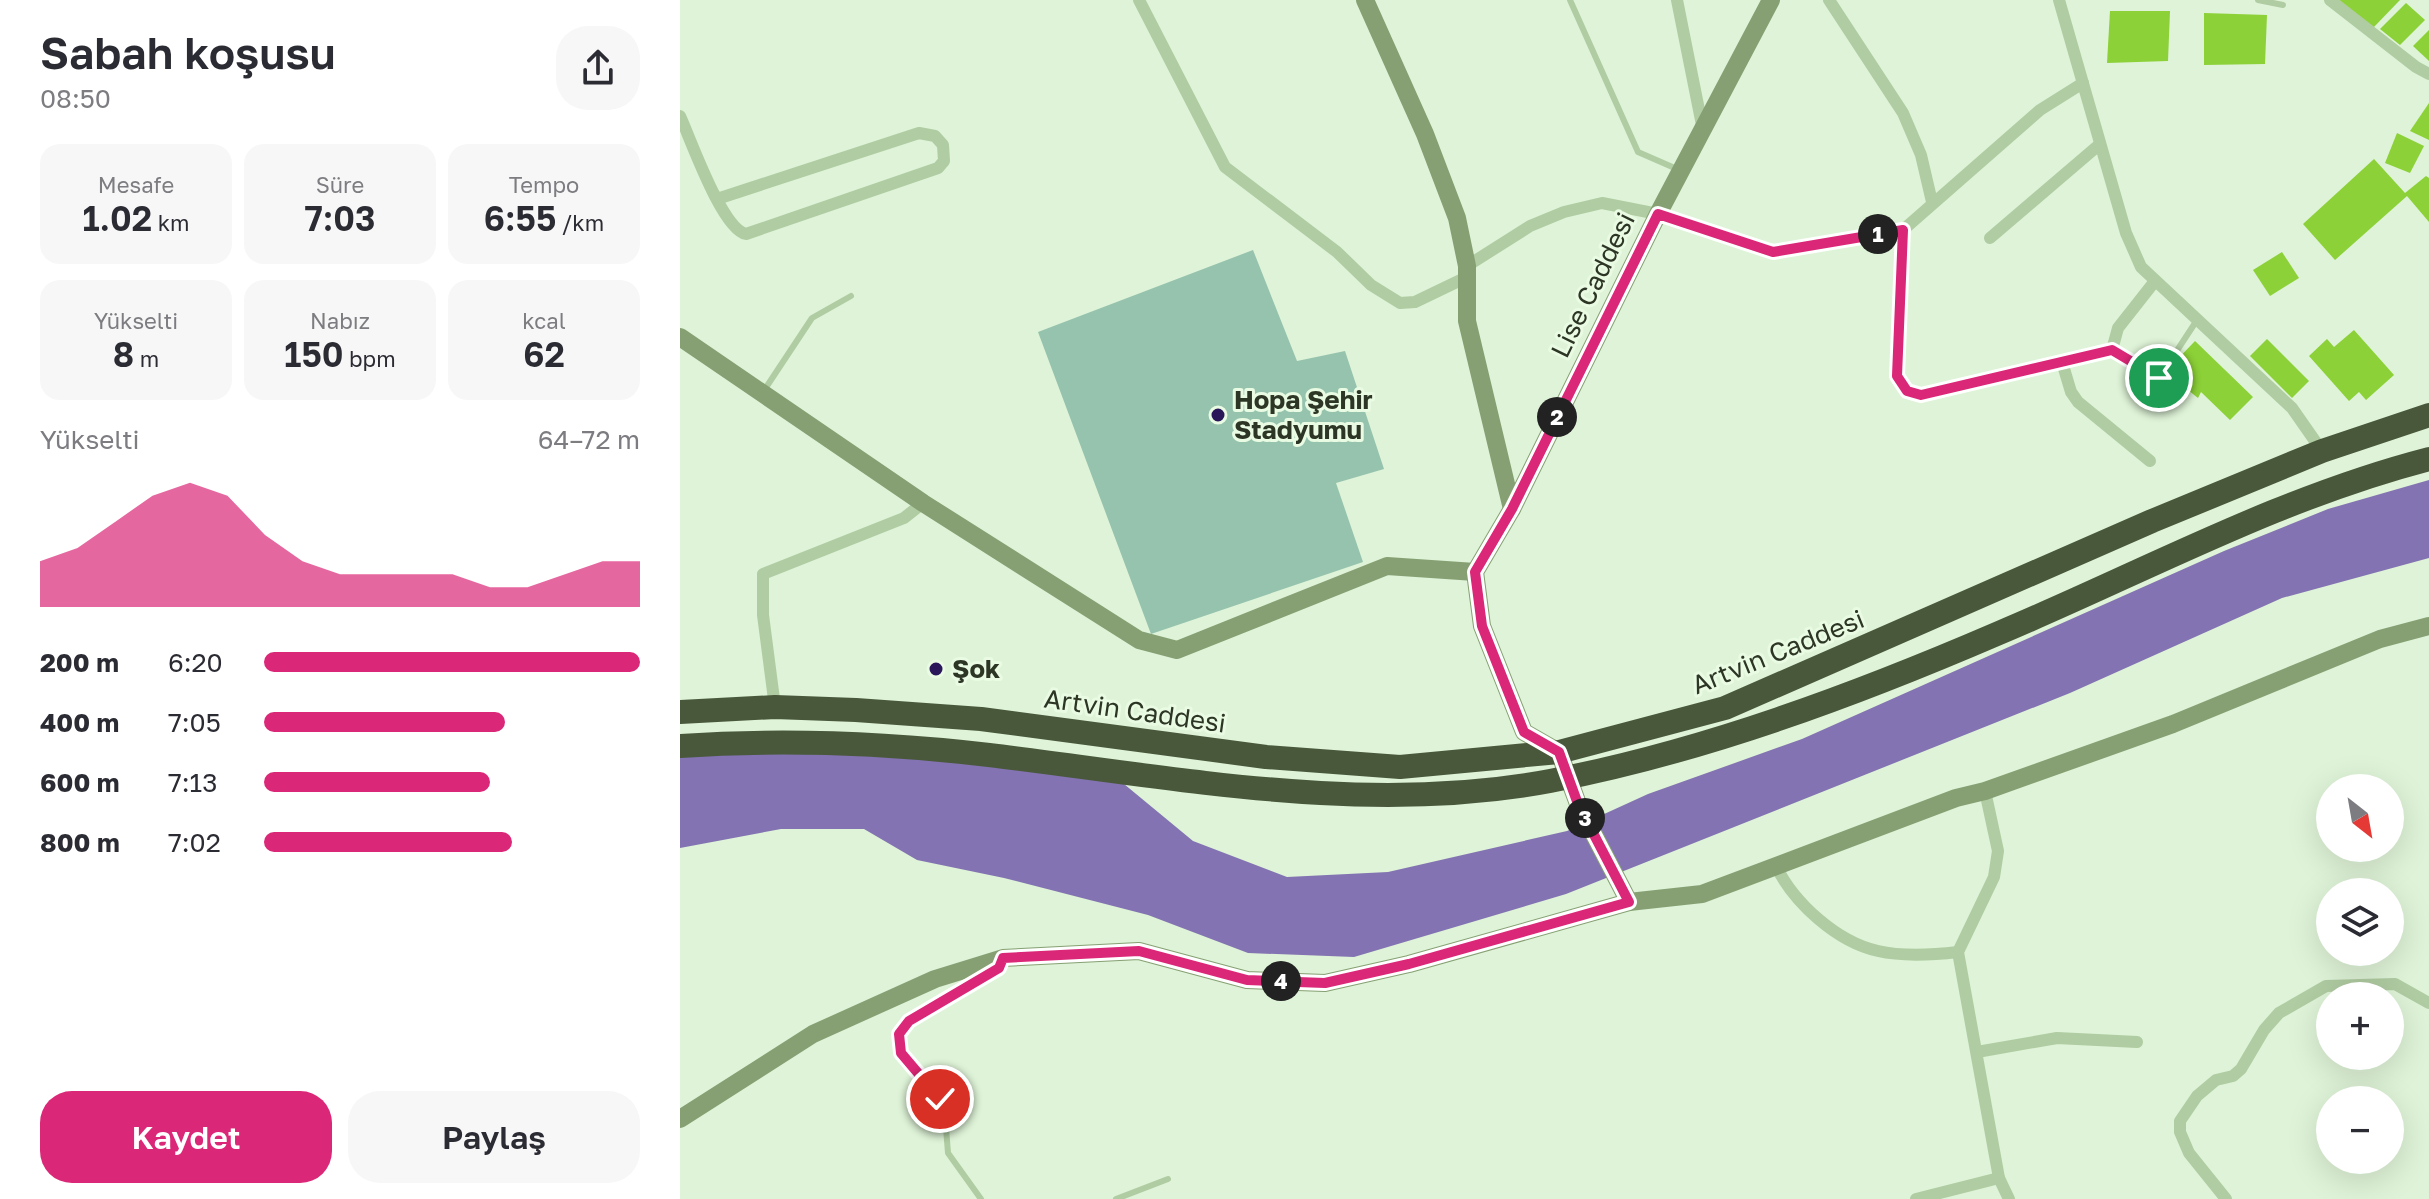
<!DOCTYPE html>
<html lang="tr">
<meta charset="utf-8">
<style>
body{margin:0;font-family:"Golos Text",sans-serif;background:#f7f7f7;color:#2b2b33;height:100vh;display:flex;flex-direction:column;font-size:30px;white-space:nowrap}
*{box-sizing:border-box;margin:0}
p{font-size:26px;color:#7c7c81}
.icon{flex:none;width:44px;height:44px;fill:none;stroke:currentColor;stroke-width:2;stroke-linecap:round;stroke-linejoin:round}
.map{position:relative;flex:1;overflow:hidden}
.side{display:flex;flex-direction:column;background:#fff;width:680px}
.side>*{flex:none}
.needle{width:52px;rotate:149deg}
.tools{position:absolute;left:1636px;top:774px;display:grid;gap:16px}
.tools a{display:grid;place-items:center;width:88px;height:88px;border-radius:50%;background:#fff;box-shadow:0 8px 32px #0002;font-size:40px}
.pin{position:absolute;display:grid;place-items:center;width:68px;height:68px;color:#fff;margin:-34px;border:4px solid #fff;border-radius:50%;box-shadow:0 2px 8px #0007}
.km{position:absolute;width:40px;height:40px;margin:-20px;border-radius:50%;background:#222;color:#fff;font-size:22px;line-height:40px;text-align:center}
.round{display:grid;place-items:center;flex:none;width:84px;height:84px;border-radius:32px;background:#f7f7f7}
.head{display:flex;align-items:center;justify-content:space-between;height:136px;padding:0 40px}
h1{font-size:44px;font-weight:600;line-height:60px}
.metrics{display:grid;grid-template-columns:repeat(3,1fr);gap:12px;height:136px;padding:8px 40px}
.metrics div{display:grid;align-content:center;border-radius:20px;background:#f7f7f7;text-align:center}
.metrics b{font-size:34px;font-weight:600}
.metrics small{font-size:22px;font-weight:400}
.metrics p{font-size:22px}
.chart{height:224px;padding:16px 40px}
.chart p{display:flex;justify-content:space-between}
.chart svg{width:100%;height:144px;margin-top:8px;fill:#db2777;opacity:.7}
.button{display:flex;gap:16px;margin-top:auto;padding:16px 40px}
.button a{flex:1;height:92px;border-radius:32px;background:#db2777;color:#fff;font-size:32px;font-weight:600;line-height:92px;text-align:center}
.button a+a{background:#f7f7f7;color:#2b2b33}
ul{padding:0 40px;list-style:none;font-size:26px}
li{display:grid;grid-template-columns:128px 96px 1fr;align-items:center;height:60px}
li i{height:20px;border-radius:10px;background:#db2777}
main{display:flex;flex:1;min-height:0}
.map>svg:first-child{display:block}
.green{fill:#96c3ae}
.water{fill:#8373b2}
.building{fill:#8cd137}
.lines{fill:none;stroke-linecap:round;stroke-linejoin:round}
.lane{stroke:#b0cca2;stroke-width:6}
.street{stroke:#b0cca2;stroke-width:12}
.secondary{stroke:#86a073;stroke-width:18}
.highway{stroke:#49583b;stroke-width:24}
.route-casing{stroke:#fff;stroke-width:16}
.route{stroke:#db2777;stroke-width:10}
.poi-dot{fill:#29175a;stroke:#e9fbe3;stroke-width:3}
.labels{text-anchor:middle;stroke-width:6;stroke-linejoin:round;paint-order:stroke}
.street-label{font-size:26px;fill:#2d3625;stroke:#e9fbe3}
.poi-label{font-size:26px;font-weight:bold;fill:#2d3625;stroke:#e9fbe3;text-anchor:start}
</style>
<main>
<section class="side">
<div class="head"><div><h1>Sabah koşusu</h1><p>08:50</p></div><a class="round"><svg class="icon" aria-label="share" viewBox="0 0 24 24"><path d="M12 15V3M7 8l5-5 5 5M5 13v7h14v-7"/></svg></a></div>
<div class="metrics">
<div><p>Mesafe</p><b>1.02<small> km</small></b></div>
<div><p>Süre</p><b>7:03</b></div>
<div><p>Tempo</p><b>6:55<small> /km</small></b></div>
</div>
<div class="metrics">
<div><p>Yükselti</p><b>8<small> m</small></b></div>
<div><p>Nabız</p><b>150<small> bpm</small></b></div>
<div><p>kcal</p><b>62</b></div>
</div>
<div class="chart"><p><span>Yükselti</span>64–72 m</p>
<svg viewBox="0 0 160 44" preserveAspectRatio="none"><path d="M0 44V30L10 26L20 18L30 10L40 6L50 10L60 22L70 30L80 34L90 34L100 34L110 34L120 38L130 38L140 34L150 30L160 30V44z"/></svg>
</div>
<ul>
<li><b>200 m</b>6:20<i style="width:100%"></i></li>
<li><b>400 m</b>7:05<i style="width:64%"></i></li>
<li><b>600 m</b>7:13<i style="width:60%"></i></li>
<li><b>800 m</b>7:02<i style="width:66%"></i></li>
</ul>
<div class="button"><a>Kaydet</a><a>Paylaş</a></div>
</section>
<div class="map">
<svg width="1749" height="1199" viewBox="0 0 1749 1199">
<rect width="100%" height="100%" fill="#def3d7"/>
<!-- green -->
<path class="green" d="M 573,250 L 617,361 L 665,351 L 704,469 L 656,483 L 683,562 L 471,634 L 358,332 Z"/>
<!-- water -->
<path class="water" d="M 1749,480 L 1749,558 L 1602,598 L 1390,693 L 886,894 L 674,957 L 568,953 L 468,915 L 324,878 L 237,860 L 184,829 L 101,829 L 0,848 L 0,751 L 258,757 L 444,784 L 513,841 L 607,877 L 708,872 L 887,831 L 968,794 L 1122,739 L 1544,551 L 1648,509 Z"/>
<!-- building -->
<g class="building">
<path d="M 1658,0 L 1720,0 L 1693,28 Z"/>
<path d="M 1726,3 L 1745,20 L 1720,45 L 1700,29 Z"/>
<path d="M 1430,11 L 1490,11 L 1488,61 L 1427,63 Z"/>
<path d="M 1524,13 L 1587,15 L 1585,64 L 1524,65 Z"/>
<path d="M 1749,30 L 1749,61 L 1733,46 Z"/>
<path d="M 1749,103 L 1749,140 L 1730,131 Z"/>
<path d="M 1717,133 L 1744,146 L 1730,173 L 1705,163 Z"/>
<path d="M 1694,159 L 1725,193 L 1746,176 L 1749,178 L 1749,222 L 1727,196 L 1655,260 L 1623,224 Z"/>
<path d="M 1602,252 L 1619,278 L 1590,296 L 1573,270 Z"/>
<path d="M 1674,330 L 1714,375 L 1686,400 L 1679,392 L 1669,401 L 1629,356 L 1647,339 L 1654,347 Z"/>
<path d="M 1587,339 L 1629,381 L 1612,398 L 1570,356 Z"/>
<path d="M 1515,341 L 1573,397 L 1550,420 L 1521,392 L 1518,398 L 1489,375 L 1492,365 Z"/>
</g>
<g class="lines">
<!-- lane -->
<g class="lane">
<path d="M 890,0 L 958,152 L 997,169"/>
<path d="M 1578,0 L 1603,5"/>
<path d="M 1432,350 L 1479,378 L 1517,320"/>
<path d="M 83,392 L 132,318 L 171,296"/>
<path d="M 301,1199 L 268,1153 L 265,1115 L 260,1099 L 221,1053 L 218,1041 L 229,1021 L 321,965"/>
<path d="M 436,1199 L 488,1179"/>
</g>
<!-- street -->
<g class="street">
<path d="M 459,0 L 545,167 L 657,252 L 691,285 L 720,303 L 735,302 L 787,277"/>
<path d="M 997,0 L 1023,130"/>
<path d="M 1149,0 L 1223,113 L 1241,155 L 1252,202"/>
<path d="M 1379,0 L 1446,233 L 1461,267 L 1612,408 L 1642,451"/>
<path d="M 1650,0 L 1736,67 L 1749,74"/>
<path d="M 0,116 C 11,140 42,229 66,234 L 258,168 L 264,161 L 263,145 L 255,136 L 239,133 L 37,199"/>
<path d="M 1223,230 L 1217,376 L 1227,391 L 1241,395 L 1432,350 L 1438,328 L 1475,281"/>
<path d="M 1310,238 L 1420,144"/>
<path d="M 787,266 L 850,226 L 884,212 L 922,203 L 978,214 L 1093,252 L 1223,230 L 1360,110 L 1403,83"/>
<path d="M 1382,362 L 1391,392 L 1398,402 L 1470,461"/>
<path d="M 95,707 L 83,615 L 83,574 L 224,518 L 243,503"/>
<path d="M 1096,866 C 1114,903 1157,942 1198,951 C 1224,957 1252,955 1278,952"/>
<path d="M 1297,1052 L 1377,1038 L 1457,1042"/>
<path d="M 1319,1178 L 1329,1199"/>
<path d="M 1236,1199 L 1319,1178 L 1278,952 L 1314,877 L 1318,851 L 1305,791"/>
<path d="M 1546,1199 L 1509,1153 L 1500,1132 L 1500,1121 L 1517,1096 L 1536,1080 L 1553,1076 L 1561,1069 L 1584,1030 L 1599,1013 L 1646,986 L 1715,984 L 1749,1003"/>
</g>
<!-- secondary -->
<g class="secondary">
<path d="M 685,0 L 745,134 L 777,218 L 787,266 L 787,321 L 832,509"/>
<path d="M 1091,0 L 978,214 L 832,509 L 795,572 L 802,626 L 844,732 L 879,752 L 898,804 L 949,902 L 1022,894 L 1276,798 L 1305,791 L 1493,724 L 1700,639 L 1749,626"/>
<path d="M 0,337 L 243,503 L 459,640 L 497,650 L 707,566 L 795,572"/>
<path d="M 0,1119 L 133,1034 L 255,979 L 323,958 L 459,951 L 567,980 L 645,983 L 729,964 L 949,902"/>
</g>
<!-- highway -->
<g class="highway">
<path d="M 0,712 L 95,707 L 176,710 L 301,719 L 586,757 L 720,767 L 879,752 L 1045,708 L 1472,521 L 1642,451 L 1749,415"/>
<path d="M 0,746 C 103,739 206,743 309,755 C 494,777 685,816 870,781 C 1025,751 1175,695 1319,633 C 1462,573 1598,498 1749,459"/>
</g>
</g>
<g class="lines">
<defs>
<path id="route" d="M 260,1099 L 221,1053 L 219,1034 L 229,1021 L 319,968 L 323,958 L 459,951 L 567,980 L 645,983 L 729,964 L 949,902 L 898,804 L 879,752 L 844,732 L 802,626 L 795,572 L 832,509 L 978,214 L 1093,252 L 1223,230 L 1217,376 L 1227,391 L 1241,395 L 1432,350 L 1479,378"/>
</defs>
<!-- route casing -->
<use href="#route" class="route-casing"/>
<!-- route -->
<use href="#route" class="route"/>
</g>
<!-- markers -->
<g class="poi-dot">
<circle cx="538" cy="415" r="8"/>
<circle cx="256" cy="669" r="8"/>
</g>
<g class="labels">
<!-- street labels -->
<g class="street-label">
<text transform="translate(913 285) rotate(-64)" y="9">Lise Caddesi</text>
<text transform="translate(1098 652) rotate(-22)" y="9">Artvin Caddesi</text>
<text transform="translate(455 711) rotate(8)" y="9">Artvin Caddesi</text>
</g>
<!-- poi labels -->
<g class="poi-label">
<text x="554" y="409">Hopa Şehir<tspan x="554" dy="30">Stadyumu</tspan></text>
<text x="272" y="678">Şok</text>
</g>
</g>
</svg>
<div class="tools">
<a><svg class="needle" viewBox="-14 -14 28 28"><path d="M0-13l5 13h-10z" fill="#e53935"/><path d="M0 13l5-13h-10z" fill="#7c7c81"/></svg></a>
<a><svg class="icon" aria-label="layers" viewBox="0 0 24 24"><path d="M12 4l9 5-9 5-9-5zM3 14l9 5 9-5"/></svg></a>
<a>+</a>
<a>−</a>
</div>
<div class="pin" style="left:1479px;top:378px;background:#1e9e55"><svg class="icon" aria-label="arrive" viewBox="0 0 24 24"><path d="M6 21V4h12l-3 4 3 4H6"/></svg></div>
<div class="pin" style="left:260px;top:1099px;background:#d93025"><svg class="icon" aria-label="check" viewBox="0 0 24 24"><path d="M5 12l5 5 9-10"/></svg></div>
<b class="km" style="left:1198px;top:234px">1</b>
<b class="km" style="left:877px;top:417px">2</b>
<b class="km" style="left:905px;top:818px">3</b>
<b class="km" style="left:601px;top:981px">4</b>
</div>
</main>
